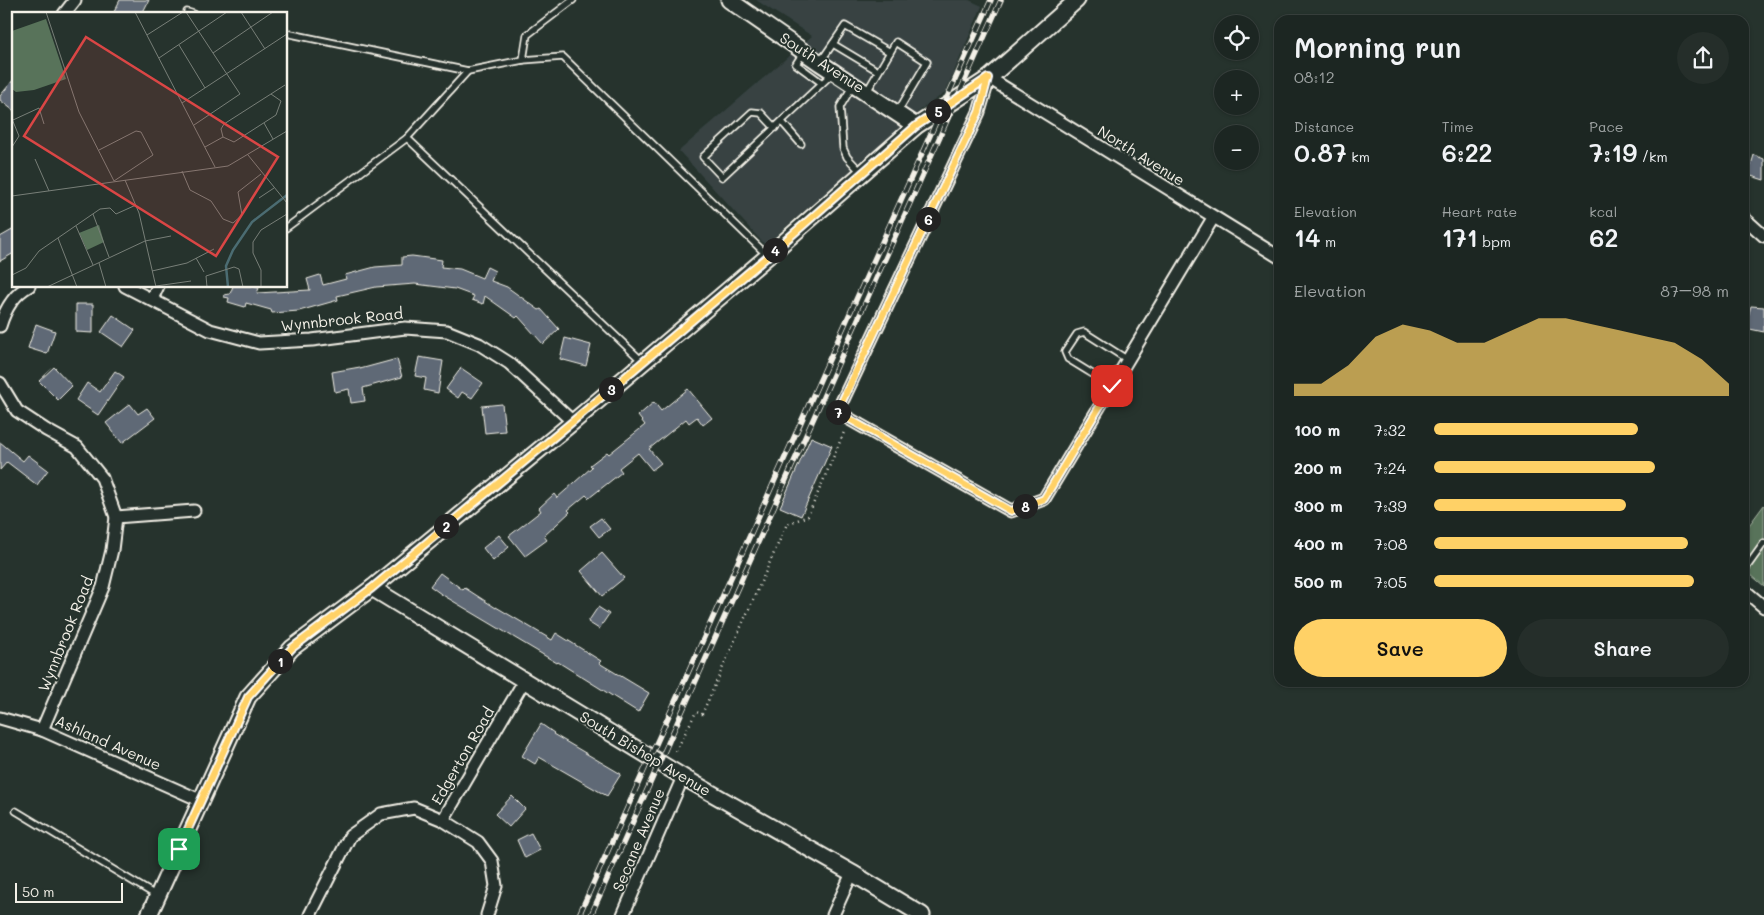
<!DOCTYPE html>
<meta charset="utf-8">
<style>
body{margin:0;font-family:Mali,sans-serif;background:#252e2a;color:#f1f3f6;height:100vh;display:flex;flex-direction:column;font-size:19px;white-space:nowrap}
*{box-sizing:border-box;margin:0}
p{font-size:16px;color:#a0a5a5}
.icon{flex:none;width:28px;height:28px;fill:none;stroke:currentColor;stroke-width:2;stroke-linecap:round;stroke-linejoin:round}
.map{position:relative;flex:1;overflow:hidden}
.side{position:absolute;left:1274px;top:15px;width:475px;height:672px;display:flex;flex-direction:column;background:#1c2622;border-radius:15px;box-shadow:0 1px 4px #0004,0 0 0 1px #3a4340}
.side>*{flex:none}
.tools{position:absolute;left:1214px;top:15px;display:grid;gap:10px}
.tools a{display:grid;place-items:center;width:45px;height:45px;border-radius:50%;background:#1c2622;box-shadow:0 1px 4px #0004,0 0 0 1px #3a4340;font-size:25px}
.scale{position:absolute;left:15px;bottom:12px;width:108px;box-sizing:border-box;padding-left:5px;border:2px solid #f4f1e8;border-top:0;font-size:14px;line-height:18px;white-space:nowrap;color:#f4f1e8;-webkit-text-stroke:4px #26332d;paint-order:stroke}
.pin{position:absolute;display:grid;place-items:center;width:42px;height:42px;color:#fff;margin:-21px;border-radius:10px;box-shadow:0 2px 8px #0006}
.km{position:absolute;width:25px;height:25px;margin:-12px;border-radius:50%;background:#222;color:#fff;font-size:14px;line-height:25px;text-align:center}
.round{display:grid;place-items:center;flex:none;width:52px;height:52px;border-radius:26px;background:#252e2a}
.head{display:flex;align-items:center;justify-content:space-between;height:85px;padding:0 20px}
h1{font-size:28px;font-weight:600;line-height:38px}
.figures{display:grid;grid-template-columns:repeat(3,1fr);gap:8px;height:85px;padding:5px 20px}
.figures div{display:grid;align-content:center}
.figures b{font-size:25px;font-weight:600}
.figures small{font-size:14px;font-weight:400}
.figures p{font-size:14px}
.chart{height:140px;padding:10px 20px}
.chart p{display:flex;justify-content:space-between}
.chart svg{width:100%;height:90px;margin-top:5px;fill:#ffd166;opacity:.7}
.button{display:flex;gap:10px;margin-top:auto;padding:10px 20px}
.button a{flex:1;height:58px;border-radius:30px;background:#ffd166;color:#111;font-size:20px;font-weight:600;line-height:58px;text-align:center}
.button a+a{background:#252e2a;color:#f1f3f6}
ul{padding:0 20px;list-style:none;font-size:16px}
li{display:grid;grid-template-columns:80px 60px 1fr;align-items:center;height:38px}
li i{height:12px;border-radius:6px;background:#ffd166}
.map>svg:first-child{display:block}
.built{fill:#374343}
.green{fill:#58735a;stroke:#a6b2a1}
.building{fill:#5e6976;stroke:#f4f1e8}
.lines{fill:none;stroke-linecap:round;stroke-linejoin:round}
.service-casing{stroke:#f4f1e8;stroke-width:9}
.minor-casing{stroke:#f4f1e8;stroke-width:15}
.tertiary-casing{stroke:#f4f1e8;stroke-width:19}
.path{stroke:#f4f1e8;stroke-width:2.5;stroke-dasharray:1 4;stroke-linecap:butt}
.service{stroke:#26332d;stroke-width:5.5}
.minor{stroke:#26332d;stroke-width:11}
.tertiary{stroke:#26332d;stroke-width:15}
.rail-casing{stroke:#f4f1e8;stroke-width:5.5}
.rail{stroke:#26332d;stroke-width:4;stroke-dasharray:11;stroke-linecap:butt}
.route-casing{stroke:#fff;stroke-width:10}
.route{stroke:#ffd166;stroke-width:6}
.labels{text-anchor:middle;stroke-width:4;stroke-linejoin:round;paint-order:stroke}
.street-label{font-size:15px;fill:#f4f1e8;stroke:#26332d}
.inset-river{fill:none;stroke:#4b6c72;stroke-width:2.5}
.inset-road{fill:none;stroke:#787f78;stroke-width:1}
.view{fill:#da4645;fill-opacity:0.15;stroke:#da4645;stroke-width:2.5}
.inset-edge{fill:none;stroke:#f4f1e8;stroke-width:2.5}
</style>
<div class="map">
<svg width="1764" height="915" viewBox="0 0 1764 915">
<rect width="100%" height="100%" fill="#26332d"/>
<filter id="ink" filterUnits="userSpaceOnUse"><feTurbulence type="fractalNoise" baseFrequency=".02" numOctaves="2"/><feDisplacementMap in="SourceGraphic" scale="10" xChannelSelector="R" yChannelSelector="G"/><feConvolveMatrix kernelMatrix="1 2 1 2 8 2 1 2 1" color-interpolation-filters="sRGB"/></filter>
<g filter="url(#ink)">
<!-- built -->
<path class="built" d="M 756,0 L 969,0 L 982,6 L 945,93 L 924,107 L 765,245 L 679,151 L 812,36 Z"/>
<!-- green -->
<path class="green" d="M 1764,505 L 1764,586 L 1744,569 L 1744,532 Z"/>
<!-- building -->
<g class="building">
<path d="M 120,0 L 149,0 L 142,14 L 113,14 Z"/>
<path d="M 14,79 L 14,111 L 0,100 L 0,96 Z"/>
<path d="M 1754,155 L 1764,159 L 1764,180 L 1748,175 Z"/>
<path d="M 14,229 L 14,253 L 0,261 L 0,237 Z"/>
<path d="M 412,256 L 442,260 L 441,267 L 460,269 L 482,278 L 487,267 L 495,271 L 491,281 L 507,287 L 539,310 L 541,309 L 559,329 L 543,344 L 518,316 L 516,318 L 485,296 L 483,304 L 472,300 L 474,296 L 455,289 L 415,284 L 376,287 L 337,296 L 338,300 L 299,311 L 272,313 L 271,310 L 246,303 L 245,307 L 228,302 L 229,298 L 224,297 L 224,295 L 230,294 L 233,286 L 252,286 L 259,288 L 257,293 L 310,290 L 307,279 L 320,275 L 323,285 L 346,279 L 345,275 L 375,267 L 402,265 L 402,257 Z"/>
<path d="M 76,304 L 93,304 L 93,333 L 76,332 Z"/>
<path d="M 1751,306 L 1764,307 L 1764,332 L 1745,328 Z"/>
<path d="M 113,315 L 135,330 L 123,347 L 101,332 Z"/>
<path d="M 36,324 L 55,331 L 47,354 L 28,348 Z"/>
<path d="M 565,338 L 591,345 L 586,366 L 560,359 Z"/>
<path d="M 419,357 L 443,361 L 438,393 L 424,390 L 426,378 L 415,376 Z"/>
<path d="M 397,359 L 402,377 L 363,388 L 365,401 L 351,403 L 349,389 L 335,392 L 332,372 L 360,367 L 360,369 Z"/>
<path d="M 54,367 L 72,386 L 58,400 L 39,381 Z"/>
<path d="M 461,368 L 483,383 L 472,398 L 462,392 L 458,398 L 446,389 Z"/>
<path d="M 115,371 L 124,377 L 98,415 L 76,400 L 87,383 L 100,392 Z"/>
<path d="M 688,389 L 712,418 L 703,425 L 697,417 L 689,423 L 686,419 L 649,449 L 661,463 L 652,470 L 638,453 L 619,468 L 622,472 L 589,498 L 586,495 L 568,510 L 570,512 L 544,536 L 547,540 L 525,556 L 509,536 L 541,511 L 539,508 L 554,494 L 557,498 L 592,467 L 590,465 L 607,452 L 609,454 L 645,425 L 638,416 L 654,402 L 661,411 Z"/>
<path d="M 130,404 L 138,414 L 147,408 L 155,418 L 122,443 L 106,423 Z"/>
<path d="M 502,404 L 505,431 L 485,433 L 482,406 Z"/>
<path d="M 811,437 L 832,446 L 801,516 L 780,507 Z"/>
<path d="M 0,442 L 23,461 L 28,455 L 48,470 L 37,485 L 7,462 L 0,470 Z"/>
<path d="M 601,518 L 610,529 L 599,537 L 590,526 Z"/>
<path d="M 499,535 L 509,547 L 493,561 L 483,548 Z"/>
<path d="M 602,553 L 624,578 L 602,596 L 581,571 Z"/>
<path d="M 440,573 L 463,590 L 465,588 L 496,608 L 496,607 L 552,640 L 556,633 L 601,661 L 599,663 L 649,693 L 638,712 L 558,662 L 557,663 L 441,594 L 430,586 Z"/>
<path d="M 598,607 L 609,614 L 599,629 L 588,622 Z"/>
<path d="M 541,724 L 554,733 L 553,734 L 621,774 L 607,796 L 539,757 L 535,764 L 522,756 Z"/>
<path d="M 512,796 L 525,809 L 509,827 L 495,814 Z"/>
<path d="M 531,833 L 540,850 L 525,858 L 517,840 Z"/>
</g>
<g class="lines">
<defs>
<g id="service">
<path d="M 187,14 L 187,12 L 194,14"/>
<path d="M 286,33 L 468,71 L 523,60 L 563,57 L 767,255"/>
<path d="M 833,44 L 878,71"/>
<path d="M 803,53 L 796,64 L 822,83"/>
<path d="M 523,60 L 527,35 L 573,0"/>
<path d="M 821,61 L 845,26 L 890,52"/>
<path d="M 852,87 L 840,107 L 843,148 L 847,157 L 861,172"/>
<path d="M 866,93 L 896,42 L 927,62 L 897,113"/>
<path d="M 782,122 L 801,144"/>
<path d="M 775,128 L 761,113 L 752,112 L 703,157 L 722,177 L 833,73"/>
<path d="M 407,138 L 643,362"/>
<path d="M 286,228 L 407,138 L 468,71"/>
<path d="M 1112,386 L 1068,359 L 1065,352 L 1077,334 L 1084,332 L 1128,360"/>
<path d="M 1744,571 L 1764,543"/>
<path d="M 16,811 L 157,896"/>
</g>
<g id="minor">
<path d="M 64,14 L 75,0"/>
<path d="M 1213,218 L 1044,499 L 1011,511 L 837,412 L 979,112 L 989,78 L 1279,257"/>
<path d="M 1744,218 L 1764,236"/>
<path d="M 125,286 L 210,330 L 259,343 L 312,340 L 405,328 L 447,331 L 479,344 L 509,363 L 573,422"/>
<path d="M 152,299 L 158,286"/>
<path d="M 0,326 C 5,310 14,294 29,286"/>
<path d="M 0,383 L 17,411 L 46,430 L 77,447 L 102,478 L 116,517 L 112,550 L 103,587 L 42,730"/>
<path d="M 116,517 L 194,511"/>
<path d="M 1744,590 L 1764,607"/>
<path d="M 0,718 L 42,730 L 202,801"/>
<path d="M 443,820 L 524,681"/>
<path d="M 310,915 L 350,836 L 381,814 L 414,808 L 443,820 L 478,842 L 492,861 L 496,886 L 487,915"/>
<path d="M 623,915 L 683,777"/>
<path d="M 833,915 L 852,873"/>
</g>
<g id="tertiary">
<path d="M 729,0 L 820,63 L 916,126"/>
<path d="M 372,588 L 683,777 L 852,873 L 922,915"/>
<path d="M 149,915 L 248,697 L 292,648 L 372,588 L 573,422 L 768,256 L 916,126 L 989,78 L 1077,0"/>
</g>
</defs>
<!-- service casing -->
<use href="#service" class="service-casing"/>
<!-- minor casing -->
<use href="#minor" class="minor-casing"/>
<!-- tertiary casing -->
<use href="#tertiary" class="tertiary-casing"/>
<!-- path -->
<path class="path" d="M 676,751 L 696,712 L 702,714 L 787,524 L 808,516 L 845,430"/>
<!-- service -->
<use href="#service" class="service"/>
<!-- minor -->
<use href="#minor" class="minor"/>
<!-- tertiary -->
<use href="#tertiary" class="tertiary"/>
<defs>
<g id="rail">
<path d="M 579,915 L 991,0"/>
<path d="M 591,915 L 1001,0"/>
</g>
</defs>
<!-- rail casing -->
<use href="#rail" class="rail-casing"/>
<!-- rail -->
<use href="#rail" class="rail"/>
</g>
</g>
<g class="lines" filter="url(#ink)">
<defs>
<path id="route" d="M 179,849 L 248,697 L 292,648 L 372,588 L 572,422 L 768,256 L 916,126 L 988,78 L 979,112 L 837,412 L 1011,511 L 1044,499 L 1112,386"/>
</defs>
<!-- route casing -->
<use href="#route" class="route-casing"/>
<!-- route -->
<use href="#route" class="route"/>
</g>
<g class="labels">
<!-- street labels -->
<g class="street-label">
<text transform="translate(822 63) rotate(33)" y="5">South Avenue</text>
<text transform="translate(1141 156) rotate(32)" y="5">North Avenue</text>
<text transform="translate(342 320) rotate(-6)" y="5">Wynnbrook Road</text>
<text transform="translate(66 634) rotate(-68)" y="5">Wynnbrook Road</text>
<text transform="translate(108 743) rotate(24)" y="5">Ashland Avenue</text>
<text transform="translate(645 754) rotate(31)" y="5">South Bishop Avenue</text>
<text transform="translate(463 756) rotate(-60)" y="5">Edgerton Road</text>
<text transform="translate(639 840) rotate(-67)" y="5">Secane Avenue</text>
</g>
</g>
<!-- overview -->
<g transform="translate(12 12)">
<rect width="275" height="275" fill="#26332d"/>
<path d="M 34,7 L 54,67 L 22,78 L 4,80 L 0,77 L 0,19 ZM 87,213 L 92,230 L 75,238 L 67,221 Z" fill="#58735a"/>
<path class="inset-river" d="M 216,275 L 214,254 L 221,238 L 240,210 L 275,183"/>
<path class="inset-road" d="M 34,0 L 67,100 L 102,169 L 141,143 L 129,120 L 124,119 L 87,138M 123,0 L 203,155M 174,0 L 228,82 L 182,113M 229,0 L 253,37M 135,23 L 171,0M 167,33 L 193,76M 201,41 L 261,0M 147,46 L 215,0M 170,91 L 275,22M 0,107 L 7,124 L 0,135M 1,108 L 27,96 L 32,112M 252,111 L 261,127M 211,125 L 222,130 L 264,103 L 269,89 L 259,82M 211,125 L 209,117 L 212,112 L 273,73M 193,135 L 211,125M 236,143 L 275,191M 23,147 L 37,179M 170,159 L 178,178 L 199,189 L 211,207 L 221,211 L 230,203 L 226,180 L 249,162M 113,168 L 127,201 L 144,275M 0,184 L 216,154 L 275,119M 247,186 L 262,176M 81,202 L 97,245M 64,214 L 81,253M 46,226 L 65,275M 184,246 L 192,260M 87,251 L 94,275M 140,259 L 175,251 L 202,237M 0,263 L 14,256 L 27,239 L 88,197 L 98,196 L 104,202 L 124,193M 144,274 L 179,269M 35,275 L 133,229 L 159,224M 195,275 L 194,264 L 222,255 L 227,257 L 231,275M 249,275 L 249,258 L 241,241 L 241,230 L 249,218 L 275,202"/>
<path class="view" d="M 74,25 L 266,145 L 204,244 L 12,124 Z"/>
<rect width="275" height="275" class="inset-edge"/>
</g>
</svg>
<div class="tools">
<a><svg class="icon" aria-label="locate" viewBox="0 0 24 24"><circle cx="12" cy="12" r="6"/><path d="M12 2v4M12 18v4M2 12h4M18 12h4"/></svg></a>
<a>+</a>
<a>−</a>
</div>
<div class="scale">50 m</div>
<div class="pin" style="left:179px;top:849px;background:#1e9e55"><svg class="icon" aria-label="arrive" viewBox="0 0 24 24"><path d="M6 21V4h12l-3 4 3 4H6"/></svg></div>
<div class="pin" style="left:1112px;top:386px;background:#d93025"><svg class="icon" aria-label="check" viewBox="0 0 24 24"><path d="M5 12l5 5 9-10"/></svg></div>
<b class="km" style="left:280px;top:661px">1</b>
<b class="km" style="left:446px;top:526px">2</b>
<b class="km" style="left:611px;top:389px">3</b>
<b class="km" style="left:775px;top:250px">4</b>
<b class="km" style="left:938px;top:111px">5</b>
<b class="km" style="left:928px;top:219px">6</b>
<b class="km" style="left:838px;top:412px">7</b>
<b class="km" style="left:1025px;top:506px">8</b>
<section class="side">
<div class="head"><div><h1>Morning run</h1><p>08:12</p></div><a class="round"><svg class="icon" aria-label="share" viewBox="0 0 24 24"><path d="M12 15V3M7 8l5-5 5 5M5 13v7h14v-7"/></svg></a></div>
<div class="figures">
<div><p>Distance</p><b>0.87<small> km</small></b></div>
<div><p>Time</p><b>6:22</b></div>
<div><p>Pace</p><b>7:19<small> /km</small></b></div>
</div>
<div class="figures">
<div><p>Elevation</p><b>14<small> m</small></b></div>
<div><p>Heart rate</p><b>171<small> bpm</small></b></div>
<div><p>kcal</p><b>62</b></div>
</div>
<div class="chart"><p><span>Elevation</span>87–98 m</p>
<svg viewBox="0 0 160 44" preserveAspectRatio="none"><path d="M0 44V38L10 38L20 29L30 15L40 9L50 12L60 18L70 18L80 12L90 6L100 6L110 9L120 12L130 15L140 18L150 26L160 38V44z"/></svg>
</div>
<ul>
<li><b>100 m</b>7:32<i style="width:69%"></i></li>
<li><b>200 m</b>7:24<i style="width:75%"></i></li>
<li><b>300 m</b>7:39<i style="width:65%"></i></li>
<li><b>400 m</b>7:08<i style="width:86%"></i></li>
<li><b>500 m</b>7:05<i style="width:88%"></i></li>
</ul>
<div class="button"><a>Save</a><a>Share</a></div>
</section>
</div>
